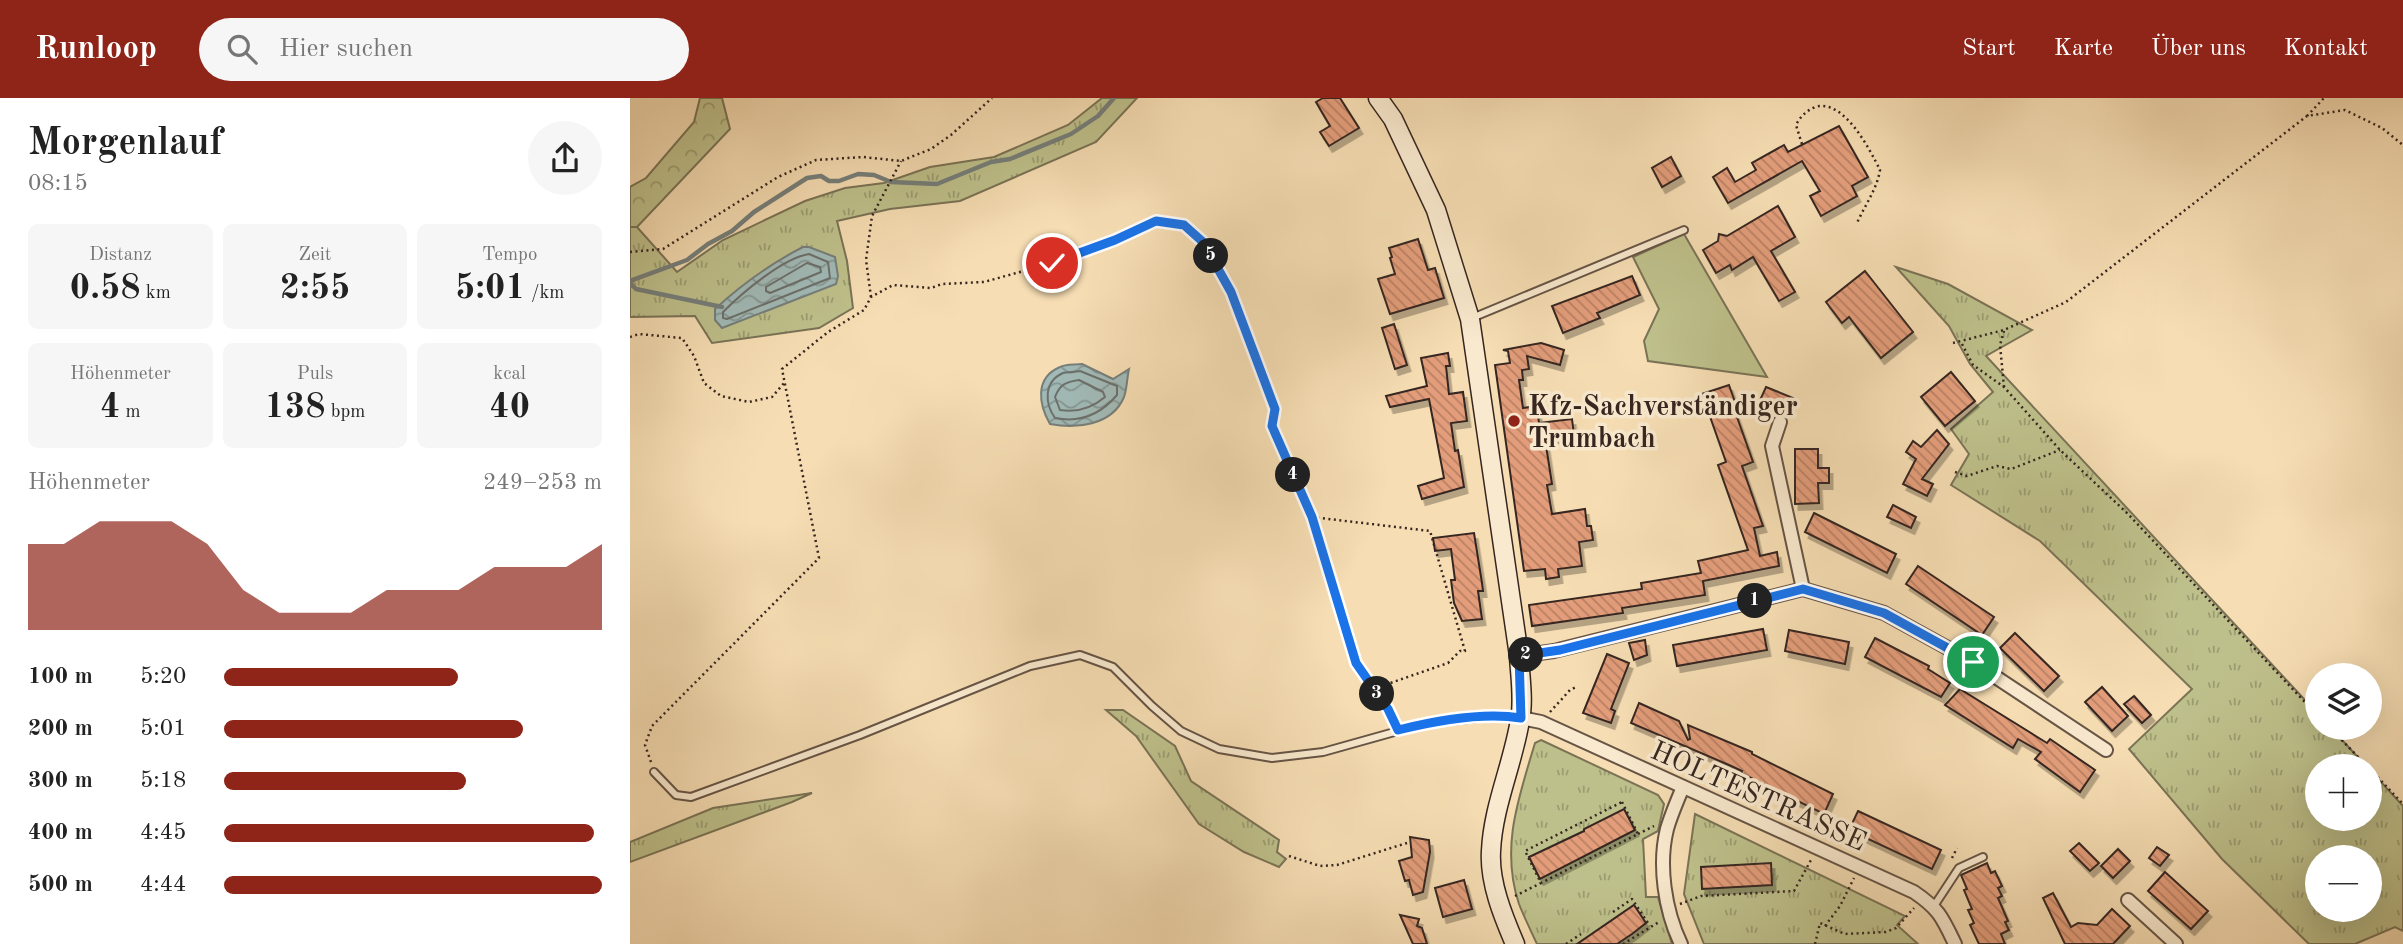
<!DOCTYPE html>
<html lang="de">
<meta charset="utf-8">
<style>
body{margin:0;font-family:"Old Standard TT",serif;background:#f6f6f6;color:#222;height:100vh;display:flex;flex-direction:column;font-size:26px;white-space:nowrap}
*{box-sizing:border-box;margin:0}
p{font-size:23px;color:#767676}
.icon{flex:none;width:38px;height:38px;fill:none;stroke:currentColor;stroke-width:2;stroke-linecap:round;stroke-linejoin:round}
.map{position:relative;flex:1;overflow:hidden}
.panel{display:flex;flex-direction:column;background:#fff;width:630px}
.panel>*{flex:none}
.controls{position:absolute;left:1675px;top:565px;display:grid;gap:14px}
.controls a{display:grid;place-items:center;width:77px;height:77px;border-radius:50%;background:#fff;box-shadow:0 7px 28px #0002;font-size:35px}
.pin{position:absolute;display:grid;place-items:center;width:60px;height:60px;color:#fff;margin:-30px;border:4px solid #fff;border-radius:50%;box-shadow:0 2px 7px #0007}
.km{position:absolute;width:35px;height:35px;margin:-18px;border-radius:50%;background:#222;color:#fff;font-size:19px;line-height:35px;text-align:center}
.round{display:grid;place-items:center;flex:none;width:74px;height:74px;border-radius:37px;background:#f6f6f6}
.overview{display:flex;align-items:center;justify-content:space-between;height:119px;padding:0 28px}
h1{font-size:38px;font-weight:800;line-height:52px}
.stats{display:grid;grid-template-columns:repeat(3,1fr);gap:10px;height:119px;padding:7px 28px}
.stats div{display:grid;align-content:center;border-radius:10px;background:#f6f6f6;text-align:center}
.stats b{font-size:35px;font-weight:800}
.stats small{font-size:19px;font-weight:400}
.stats p{font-size:19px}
.chart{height:196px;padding:14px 28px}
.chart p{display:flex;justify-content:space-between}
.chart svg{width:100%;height:126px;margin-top:7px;fill:#8f2418;opacity:.7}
ul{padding:0 28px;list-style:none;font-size:23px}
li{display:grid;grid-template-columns:112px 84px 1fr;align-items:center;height:52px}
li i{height:18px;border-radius:9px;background:#8f2418}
header{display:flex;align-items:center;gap:42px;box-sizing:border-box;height:98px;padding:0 35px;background:#8f2418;color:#fff}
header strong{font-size:33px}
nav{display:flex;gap:38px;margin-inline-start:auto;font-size:24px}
.search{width:490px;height:63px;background:#f6f6f6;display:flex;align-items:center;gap:18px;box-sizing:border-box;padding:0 24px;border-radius:38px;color:#767676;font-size:26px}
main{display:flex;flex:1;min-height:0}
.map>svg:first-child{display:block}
.grass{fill:url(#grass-tufts);stroke:#7a7356;stroke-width:2;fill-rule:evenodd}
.forest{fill:url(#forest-crowns);stroke:#7a7356;stroke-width:2}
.park{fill:#bec08b;stroke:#7a7356;stroke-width:2}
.water{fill:url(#water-waves);stroke:#767f7b;stroke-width:2}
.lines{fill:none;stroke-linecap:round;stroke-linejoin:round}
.shore{stroke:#6c706c;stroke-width:2}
.stream{stroke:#767f7b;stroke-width:4.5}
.building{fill:url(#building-back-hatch);stroke:#362620;stroke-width:2;filter:url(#shadow)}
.lane-casing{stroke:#665445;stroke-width:10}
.street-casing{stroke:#665445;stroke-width:16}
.secondary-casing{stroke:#362620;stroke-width:21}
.path{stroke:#362620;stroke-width:2.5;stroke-dasharray:2 3.5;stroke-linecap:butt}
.lane{stroke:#f9e9ce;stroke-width:6}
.street{stroke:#f9e9ce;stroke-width:12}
.secondary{stroke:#f9e9ce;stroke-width:18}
.route-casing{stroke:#fff;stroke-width:14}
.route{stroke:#1a73e8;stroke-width:9}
.poi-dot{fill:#8f2418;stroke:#f9e9ce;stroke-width:2.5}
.labels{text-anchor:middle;stroke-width:7;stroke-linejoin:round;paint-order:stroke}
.poi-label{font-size:28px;font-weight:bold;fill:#362620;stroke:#f9e9ce;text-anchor:start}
.street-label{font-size:28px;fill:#362620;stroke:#f9e9ce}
</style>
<header>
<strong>Runloop</strong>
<div class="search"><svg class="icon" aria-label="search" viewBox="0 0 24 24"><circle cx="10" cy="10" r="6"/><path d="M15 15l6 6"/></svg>Hier suchen</div>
<nav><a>Start</a><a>Karte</a><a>Über uns</a><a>Kontakt</a></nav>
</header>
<main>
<section class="panel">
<div class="overview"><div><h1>Morgenlauf</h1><p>08:15</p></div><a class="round"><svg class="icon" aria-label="share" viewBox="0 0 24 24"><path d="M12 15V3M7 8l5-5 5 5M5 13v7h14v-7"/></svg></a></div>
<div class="stats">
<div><p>Distanz</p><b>0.58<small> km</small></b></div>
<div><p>Zeit</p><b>2:55</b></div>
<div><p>Tempo</p><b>5:01<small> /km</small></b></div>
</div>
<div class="stats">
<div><p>Höhenmeter</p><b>4<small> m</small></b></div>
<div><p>Puls</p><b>138<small> bpm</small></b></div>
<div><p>kcal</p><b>40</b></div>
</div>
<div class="chart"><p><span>Höhenmeter</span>249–253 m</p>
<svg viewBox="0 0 160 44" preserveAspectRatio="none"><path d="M0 44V14L10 14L20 6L30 6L40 6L50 14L60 30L70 38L80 38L90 38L100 30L110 30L120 30L130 22L140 22L150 22L160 14V44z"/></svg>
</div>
<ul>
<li><b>100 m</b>5:20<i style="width:62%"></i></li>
<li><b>200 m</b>5:01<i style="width:79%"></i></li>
<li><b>300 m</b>5:18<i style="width:64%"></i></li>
<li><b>400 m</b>4:45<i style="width:98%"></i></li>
<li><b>500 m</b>4:44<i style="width:100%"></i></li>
</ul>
</section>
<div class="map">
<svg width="1773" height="846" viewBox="0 0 1773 846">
<defs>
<pattern id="grass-tufts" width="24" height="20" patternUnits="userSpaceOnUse" patternTransform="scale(1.75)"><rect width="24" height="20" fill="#bec08b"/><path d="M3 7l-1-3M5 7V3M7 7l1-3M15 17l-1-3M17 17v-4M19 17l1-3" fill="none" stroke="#9b9c71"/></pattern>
<pattern id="forest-crowns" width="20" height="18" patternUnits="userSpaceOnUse" patternTransform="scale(1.75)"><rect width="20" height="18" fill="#bec08b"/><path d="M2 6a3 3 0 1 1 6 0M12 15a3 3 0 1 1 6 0" fill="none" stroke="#9b9c71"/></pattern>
<pattern id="water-waves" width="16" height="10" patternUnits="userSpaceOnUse" patternTransform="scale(1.75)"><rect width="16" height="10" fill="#a1bab7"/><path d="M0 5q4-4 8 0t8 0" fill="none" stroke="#849794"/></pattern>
<pattern id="building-back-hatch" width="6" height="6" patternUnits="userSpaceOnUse" patternTransform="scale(1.75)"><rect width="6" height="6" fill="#e39d7a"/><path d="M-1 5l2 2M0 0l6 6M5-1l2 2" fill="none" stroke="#b98064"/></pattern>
<filter id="shadow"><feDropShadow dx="3.5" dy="6" stdDeviation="0" flood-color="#0004"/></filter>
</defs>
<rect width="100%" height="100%" fill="#f6ddb3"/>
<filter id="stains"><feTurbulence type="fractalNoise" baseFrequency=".00286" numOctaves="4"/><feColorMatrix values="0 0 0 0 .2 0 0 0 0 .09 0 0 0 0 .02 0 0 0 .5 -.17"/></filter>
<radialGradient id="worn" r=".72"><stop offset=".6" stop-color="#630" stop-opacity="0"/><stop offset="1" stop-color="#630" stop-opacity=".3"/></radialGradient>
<!-- grass -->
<g class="grass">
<path d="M 472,0 L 507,0 L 466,44 L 330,103 L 260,111 L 207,123 L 217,163 L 223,210 L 189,230 L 82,245 L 65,218 L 0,219 L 0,129 L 7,129 L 47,174 L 93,142 L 175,103 L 215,90 L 254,85 L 300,69 L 364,59 L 438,27 Z"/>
<path d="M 1266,169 L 1318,186 L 1402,232 L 1356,258 L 1687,615 L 1687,630 L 1701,630 L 1736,668 L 1687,668 L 1687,721 L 1740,721 L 1740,672 L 1773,708 L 1773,833 L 1765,829 L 1725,846 L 1679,846 L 1592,761 L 1499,651 L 1562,591 L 1410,443 L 1321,387 L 1339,356 L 1321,331 L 1363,294 L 1340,266 L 1319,228 ZM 1687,760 L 1740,760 L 1740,812 L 1687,812 Z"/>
<path d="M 476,612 L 493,612 L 545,648 L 561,683 L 649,742 L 647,754 L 656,761 L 649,769 L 614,754 L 569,726 L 506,638 Z"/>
<path d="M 911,642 L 1028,697 L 1034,706 L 1028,733 L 1013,741 L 1016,799 L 1028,799 L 1042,846 L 907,846 C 901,833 894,819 889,806 C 870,749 889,699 905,645 Z"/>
<path d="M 182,695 L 162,704 L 0,764 L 0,744 L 83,710 Z"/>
<path d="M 1065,716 L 1275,818 L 1267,827 L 1288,846 L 1074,846 L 1054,796 Z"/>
</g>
<!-- forest -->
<path class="forest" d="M 70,0 L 92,0 L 100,31 L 7,129 L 0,129 L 0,89 L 16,80 L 64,24 Z"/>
<!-- park -->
<path class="park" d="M 1054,136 L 1137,279 L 1018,263 L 1014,243 L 1029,211 L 1003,159 Z"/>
<!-- water -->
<g class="water">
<path d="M 173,149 L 179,149 L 205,159 L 208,178 L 206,186 L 92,230 L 85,222 L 85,211 C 112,186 140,166 173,149 Z"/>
<path d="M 452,266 L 483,281 L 499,271 C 497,280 497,291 494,299 C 482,328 445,331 420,326 C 409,307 404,280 430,269 C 435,266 445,267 452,266 Z"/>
</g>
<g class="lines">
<!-- shore -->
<g class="shore">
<path d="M 179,156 L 198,164 L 200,180 L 97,221 L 93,220 L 93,214 C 112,195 153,160 179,156 Z"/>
<path d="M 177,165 L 190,169 L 191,174 L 140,195 L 136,193 L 136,189 Z"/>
<path d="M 450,273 L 487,288 L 487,297 C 470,317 450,325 425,320 C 415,306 413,284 433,275 C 437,274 445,274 450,273 Z"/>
<path d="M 449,282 L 473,294 L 475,299 C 462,310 448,315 430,312 L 425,299 C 430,286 436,284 449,282 Z"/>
</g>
<!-- stream -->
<g class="stream">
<path d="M 0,183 L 57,162 L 78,146 L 102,133 L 124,114 L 177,80 L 191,78 L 199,83 L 209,83 L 228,76 L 244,77 L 261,84 L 307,86 L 361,64 L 380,61 L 441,36 L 468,18 L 484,0"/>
<path d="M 0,185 L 6,191 L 92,209"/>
</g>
</g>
<!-- building -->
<g class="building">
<path d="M 693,0 L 710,0 L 729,30 L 699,48 L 690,34 L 700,28 L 686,4 Z"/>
<path d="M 1209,28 L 1238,79 L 1222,88 L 1227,98 L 1191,118 L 1180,98 L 1190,93 L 1172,63 L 1098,105 L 1083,79 L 1097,70 L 1105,84 L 1126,72 L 1122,65 L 1154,47 L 1158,54 Z"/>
<path d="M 1041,59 L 1051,78 L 1032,89 L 1022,70 Z"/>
<path d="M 1148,108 L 1165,139 L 1141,153 L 1165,194 L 1149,203 L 1123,159 L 1102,172 L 1100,167 L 1086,175 L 1073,152 L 1088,143 L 1089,136 L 1097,138 Z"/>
<path d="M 788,141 L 798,172 L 805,170 L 814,200 L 760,216 L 748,181 L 765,176 L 760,160 L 762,159 L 759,150 Z"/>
<path d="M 1235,173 L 1283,234 L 1251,260 L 1219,219 L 1212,225 L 1196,204 Z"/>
<path d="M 1002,178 L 1010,197 L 967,215 L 970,220 L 933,235 L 922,208 Z"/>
<path d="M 764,226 L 777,267 L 765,271 L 752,230 Z"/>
<path d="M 911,245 L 934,252 L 930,267 L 897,258 L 899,271 L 892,272 L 893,282 L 889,282 L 893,310 L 907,308 L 909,325 L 942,321 L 944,337 L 915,341 L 922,386 L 917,387 L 922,416 L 955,411 L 957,428 L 961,428 L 963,442 L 949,444 L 952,468 L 928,471 L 929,479 L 916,481 L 915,471 L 894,473 L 865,267 L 880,265 L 878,253 L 873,252 Z"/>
<path d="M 818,255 L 820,268 L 816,268 L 819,296 L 833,294 L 837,323 L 821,325 L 825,353 L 828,352 L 834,389 L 792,401 L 788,388 L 814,380 L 799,301 L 760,309 L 756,298 L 797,288 L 791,260 Z"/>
<path d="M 1321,274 L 1345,303 L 1315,328 L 1291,299 Z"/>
<path d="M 1099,287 L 1105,304 L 1102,305 L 1123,364 L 1112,368 L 1133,428 L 1124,430 L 1130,458 L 1147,454 L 1149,468 L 1073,483 L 1075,497 L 992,510 L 993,515 L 902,528 L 899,507 L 1012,491 L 1011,485 L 1071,475 L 1068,463 L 1118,452 L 1088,367 L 1096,364 L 1072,296 Z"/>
<path d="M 1136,289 L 1163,300 L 1157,313 L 1131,300 Z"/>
<path d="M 1307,332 L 1319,346 L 1292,381 L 1303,386 L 1297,398 L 1273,386 L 1286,361 L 1276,354 L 1283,343 L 1291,349 Z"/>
<path d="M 1165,351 L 1188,351 L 1188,370 L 1199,370 L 1199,385 L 1188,385 L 1189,405 L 1165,406 Z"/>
<path d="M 1263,407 L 1286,419 L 1281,430 L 1257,419 Z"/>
<path d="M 1184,415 L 1266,456 L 1257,475 L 1175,434 Z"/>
<path d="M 844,435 L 852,485 L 853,493 L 848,493 L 852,521 L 832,523 L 824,505 L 821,482 L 825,482 L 821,451 L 805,453 L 803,440 Z"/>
<path d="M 1288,468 L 1364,519 L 1352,537 L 1276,486 Z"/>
<path d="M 1133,531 L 1137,552 L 1047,568 L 1043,547 Z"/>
<path d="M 1159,532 L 1219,544 L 1215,566 L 1155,553 Z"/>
<path d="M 1385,535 L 1429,578 L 1414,593 L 1370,550 Z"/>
<path d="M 1245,540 L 1299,568 L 1298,571 L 1320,585 L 1311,599 L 1235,559 Z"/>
<path d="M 1015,542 L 1017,557 L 1004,562 L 999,545 Z"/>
<path d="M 977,556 L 999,565 L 981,611 L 985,613 L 981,625 L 953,615 Z"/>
<path d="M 1472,589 L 1498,618 L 1482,633 L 1455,604 Z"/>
<path d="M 1330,591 L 1417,645 L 1420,641 L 1465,672 L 1450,694 L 1405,661 L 1411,654 L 1388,641 L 1383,650 L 1315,607 Z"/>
<path d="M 1504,598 L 1521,617 L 1512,625 L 1494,606 Z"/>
<path d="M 1009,605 L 1049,623 L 1058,642 L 1060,641 L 1058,627 L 1122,654 L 1122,656 L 1203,696 L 1194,716 L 1111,675 L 1112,673 L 1099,667 L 1001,625 Z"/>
<path d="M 994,711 L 1005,732 L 910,781 L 899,759 L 954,733 L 954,731 Z"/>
<path d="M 1228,713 L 1311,752 L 1302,771 L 1219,732 Z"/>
<path d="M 780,739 L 799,742 L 800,754 L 793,794 L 783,797 L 779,782 L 775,783 L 769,763 L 782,759 Z"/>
<path d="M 1449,745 L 1469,765 L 1460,773 L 1440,753 Z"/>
<path d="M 1527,749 L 1539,757 L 1530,768 L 1519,760 Z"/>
<path d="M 1488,751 L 1500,763 L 1483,780 L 1471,768 Z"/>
<path d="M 1141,765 L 1142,787 L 1072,791 L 1071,769 Z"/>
<path d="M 1357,765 L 1361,775 L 1365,773 L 1372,788 L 1368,790 L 1372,798 L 1368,800 L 1378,823 L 1375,824 L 1379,832 L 1371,836 L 1375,846 L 1349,846 L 1340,827 L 1344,825 L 1338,812 L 1342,811 L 1334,792 L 1337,791 L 1331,777 Z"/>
<path d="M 1535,774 L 1578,813 L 1561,831 L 1518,793 Z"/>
<path d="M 834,782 L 842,811 L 813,819 L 805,790 Z"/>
<path d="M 1423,795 L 1441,829 L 1448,825 L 1467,827 L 1482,811 L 1500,828 L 1483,846 L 1435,846 L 1413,800 Z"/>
<path d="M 1004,807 L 1016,825 L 1002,836 L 987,846 L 947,846 Z"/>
<path d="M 770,817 L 789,821 L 787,828 L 792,830 L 797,846 L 783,846 Z"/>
</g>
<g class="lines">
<defs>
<g id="lane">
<path d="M 842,220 L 1054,132"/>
<path d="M 24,674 L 46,697 L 61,699 L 230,637 L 400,568 L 450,557 L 483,569 L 522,608 L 551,633 L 589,651 L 642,660 L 693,654 L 793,626 L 875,617 L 889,620"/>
<path d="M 1304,808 L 1329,770 L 1353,759"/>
</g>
<g id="street">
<path d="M 1150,324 L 1142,348 L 1173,491"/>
<path d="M 889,558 L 924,553 L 1173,491 L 1254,515 L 1343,564 L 1476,652"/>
<path d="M 891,620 L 911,624 L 1284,794 C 1309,811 1312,819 1325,846"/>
<path d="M 1498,802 L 1546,846"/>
<path d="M 1051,846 C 1035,813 1028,767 1037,731 C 1041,717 1047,703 1053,689"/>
</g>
<path id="secondary" d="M 748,0 L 763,21 L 806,112 L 840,221 L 889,558 C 890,578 894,602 890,622 C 883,666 863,708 861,753 C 859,784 873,818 885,846"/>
</defs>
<!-- lane casing -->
<use href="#lane" class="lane-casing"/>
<!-- street casing -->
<use href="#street" class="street-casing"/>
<!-- secondary casing -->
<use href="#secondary" class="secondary-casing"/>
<!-- path -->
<g class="path">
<path d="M 1677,18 L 1694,0"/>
<path d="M 1172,46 L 1166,27 C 1170,19 1176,13 1185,9 C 1214,0 1240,52 1250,72 C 1247,91 1235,107 1227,125"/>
<path d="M 0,154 L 33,151 L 148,79 L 186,62 L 233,59 L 271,63 L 301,51 L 321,37 L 362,0"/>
<path d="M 241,199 L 236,162 L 242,118 L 271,63"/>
<path d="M 0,239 L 9,236 L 52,240 L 64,258 L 74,285 L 91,298 L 119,304 L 142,299 L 155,284"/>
<path d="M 1323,245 L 1374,232 L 1436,204 L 1677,18 L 1715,12 L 1752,30 L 1773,47"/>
<path d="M 1332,246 L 1343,267 L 1374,289 L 1430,352 L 1497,415 L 1687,617"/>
<path d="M 1374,289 L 1370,247 L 1374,233"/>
<path d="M 1325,374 L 1337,378 L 1367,368 L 1381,371 L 1430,352"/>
<path d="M 682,419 L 800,433 L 835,553 L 830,553 L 818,565 L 743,591"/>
<path d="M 920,614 L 940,592 L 946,589"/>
<path d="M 1700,630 L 1737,668"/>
<path d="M 21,664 L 15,647 L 22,628 L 189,460 L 152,271 L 198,234 L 234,212 L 241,199 L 263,187 L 301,190 L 312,186 L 354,184 L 422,165 L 485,142 L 526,123 L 554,127 L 573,144 L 601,194 L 645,311 L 642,328 L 682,419 L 726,565 L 758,611 L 765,625"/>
<path d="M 1740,671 L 1773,706"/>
<path d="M 992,704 L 1008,736 L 911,785 L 895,753 Z"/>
<path d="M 1008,736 L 1024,728"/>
<path d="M 659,758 L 690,768 L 707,767 L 780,744"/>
<path d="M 1322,760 L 1327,750"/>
<path d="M 885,798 L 911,785"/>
<path d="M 1050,806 L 1071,798 L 1164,793 L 1181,762"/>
<path d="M 983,814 L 1002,801 L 1020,828"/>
<path d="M 1195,828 L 1210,808 L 1224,780"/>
<path d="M 936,846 L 951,836"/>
<path d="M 993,846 L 1029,824"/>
<path d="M 1185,846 L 1190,825 L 1215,836 L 1256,834 L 1266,830 L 1284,810"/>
</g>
<!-- lane -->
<use href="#lane" class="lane"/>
<!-- street -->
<use href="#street" class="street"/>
<!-- secondary -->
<use href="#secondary" class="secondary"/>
</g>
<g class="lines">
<defs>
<path id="route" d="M 422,165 L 485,142 L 526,123 L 554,127 L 573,144 L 601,194 L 645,311 L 642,328 L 682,419 L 726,565 L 758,611 L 768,632 C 804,623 854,614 891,620 L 889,558 L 930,552 L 1173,491 L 1254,515 L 1343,564"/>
</defs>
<!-- route casing -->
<use href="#route" class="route-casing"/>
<!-- route -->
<use href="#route" class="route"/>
</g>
<!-- markers -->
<circle class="poi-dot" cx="884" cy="323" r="7"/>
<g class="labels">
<!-- poi labels -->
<g class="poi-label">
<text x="898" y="317">Kfz-Sachverständiger<tspan x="898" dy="32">Trumbach</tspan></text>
</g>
<!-- street labels -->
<g class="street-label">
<text transform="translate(1129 697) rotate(24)" y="10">HOLTESTRASSE</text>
</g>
</g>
<rect width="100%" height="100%" filter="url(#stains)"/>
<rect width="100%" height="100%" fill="url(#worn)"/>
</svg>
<div class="controls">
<a><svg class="icon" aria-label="layers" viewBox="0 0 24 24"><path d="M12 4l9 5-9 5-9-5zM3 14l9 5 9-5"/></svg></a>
<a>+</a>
<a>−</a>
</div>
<div class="pin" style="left:1343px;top:564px;background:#1e9e55"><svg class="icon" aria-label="arrive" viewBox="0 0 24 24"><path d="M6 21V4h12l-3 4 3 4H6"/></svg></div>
<div class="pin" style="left:422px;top:165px;background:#d93025"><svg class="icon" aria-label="check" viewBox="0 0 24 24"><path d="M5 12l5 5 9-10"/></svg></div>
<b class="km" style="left:1125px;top:503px">1</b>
<b class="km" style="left:896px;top:557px">2</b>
<b class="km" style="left:747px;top:596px">3</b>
<b class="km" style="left:663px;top:377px">4</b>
<b class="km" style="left:581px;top:158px">5</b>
</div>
</main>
